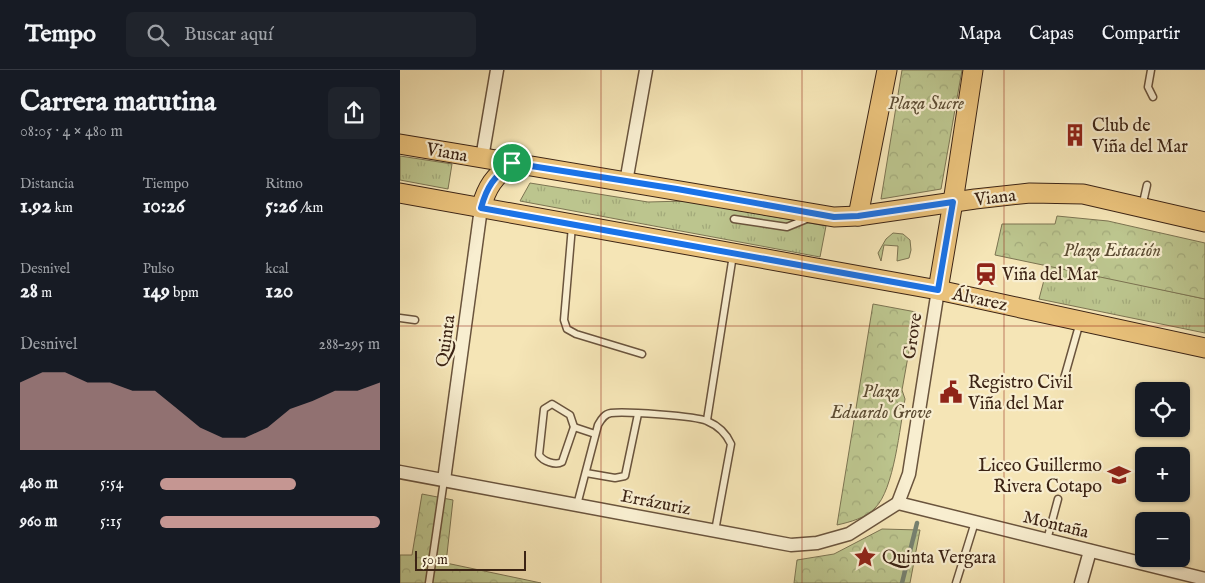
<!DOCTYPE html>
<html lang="es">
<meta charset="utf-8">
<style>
body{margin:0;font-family:"IM FELL English",serif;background:#20242c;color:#f1f3f6;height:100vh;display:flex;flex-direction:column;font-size:19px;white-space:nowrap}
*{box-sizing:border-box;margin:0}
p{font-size:16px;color:#9ea1a6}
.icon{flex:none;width:28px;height:28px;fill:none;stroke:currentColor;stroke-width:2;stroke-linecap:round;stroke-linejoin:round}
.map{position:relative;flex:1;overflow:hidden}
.details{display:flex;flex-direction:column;background:#171b24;width:400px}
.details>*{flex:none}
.buttons{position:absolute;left:735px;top:312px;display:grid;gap:10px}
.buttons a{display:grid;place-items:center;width:55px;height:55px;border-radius:8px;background:#171b24;box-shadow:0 1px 4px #0004;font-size:25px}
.scale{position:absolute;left:15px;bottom:12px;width:111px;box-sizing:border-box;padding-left:5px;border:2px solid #3c2415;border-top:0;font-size:14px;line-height:18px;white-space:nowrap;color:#3c2415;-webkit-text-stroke:4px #f8eed0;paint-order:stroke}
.pin{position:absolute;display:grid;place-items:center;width:42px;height:42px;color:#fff;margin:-21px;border:2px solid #fff;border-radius:50%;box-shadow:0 1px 5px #0007}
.round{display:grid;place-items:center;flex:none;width:52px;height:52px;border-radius:8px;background:#20242c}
.summary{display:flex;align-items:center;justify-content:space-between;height:85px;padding:0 20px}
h1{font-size:28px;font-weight:700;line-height:38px}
.stats{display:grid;grid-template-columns:repeat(3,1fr);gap:8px;height:85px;padding:5px 20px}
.stats div{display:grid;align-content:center}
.stats b{font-size:21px;font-weight:700}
.stats small{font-size:14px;font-weight:400}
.stats p{font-size:14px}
.chart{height:140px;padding:10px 20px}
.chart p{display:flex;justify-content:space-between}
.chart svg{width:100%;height:90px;margin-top:5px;fill:#c59692;opacity:.7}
ul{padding:0 20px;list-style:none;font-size:16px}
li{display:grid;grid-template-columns:80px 60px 1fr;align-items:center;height:38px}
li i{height:12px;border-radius:6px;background:#c59692}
header{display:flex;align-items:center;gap:30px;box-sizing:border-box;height:70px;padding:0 25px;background:#171b24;border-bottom:1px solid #363941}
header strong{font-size:24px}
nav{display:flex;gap:28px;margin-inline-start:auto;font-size:18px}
.search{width:350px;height:45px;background:#20242c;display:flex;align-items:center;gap:12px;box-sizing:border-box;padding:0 18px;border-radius:8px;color:#9ea1a6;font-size:19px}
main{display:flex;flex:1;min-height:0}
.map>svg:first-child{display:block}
.grass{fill:url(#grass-tufts);stroke:#7c7452}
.park{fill:url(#park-crowns);stroke:#7c7452}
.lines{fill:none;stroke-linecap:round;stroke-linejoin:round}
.stream{stroke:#768170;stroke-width:4.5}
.lane-casing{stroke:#6a543d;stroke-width:9}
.street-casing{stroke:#6a543d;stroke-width:15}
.primary-casing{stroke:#3c2415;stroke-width:21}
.lane{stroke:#f8eed0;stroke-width:6}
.street{stroke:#f8eed0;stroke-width:12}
.primary{stroke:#eac27b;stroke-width:19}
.route-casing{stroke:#fff;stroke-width:10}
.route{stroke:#1a73e8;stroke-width:6}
.grid{fill:none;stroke:#8f2418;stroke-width:1;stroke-opacity:0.55}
.labels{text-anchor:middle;stroke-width:4.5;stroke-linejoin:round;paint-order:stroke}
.park-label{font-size:18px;font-style:italic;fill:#5c4c33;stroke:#f8eed0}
.poi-label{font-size:18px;fill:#3c2415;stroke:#f8eed0;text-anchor:start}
.street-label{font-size:18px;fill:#3c2415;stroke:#f8eed0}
</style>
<header>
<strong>Tempo</strong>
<div class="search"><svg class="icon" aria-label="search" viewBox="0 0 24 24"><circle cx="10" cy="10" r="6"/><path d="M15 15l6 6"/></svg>Buscar aquí</div>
<nav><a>Mapa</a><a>Capas</a><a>Compartir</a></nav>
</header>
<main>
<section class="details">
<div class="summary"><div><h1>Carrera matutina</h1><p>08:05 · 4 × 480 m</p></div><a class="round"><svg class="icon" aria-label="share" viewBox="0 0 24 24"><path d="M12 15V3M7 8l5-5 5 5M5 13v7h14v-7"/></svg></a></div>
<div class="stats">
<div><p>Distancia</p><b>1.92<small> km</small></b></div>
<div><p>Tiempo</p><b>10:26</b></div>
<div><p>Ritmo</p><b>5:26<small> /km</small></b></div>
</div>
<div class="stats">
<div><p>Desnivel</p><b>28<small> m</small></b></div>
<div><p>Pulso</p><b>149<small> bpm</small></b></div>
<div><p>kcal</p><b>120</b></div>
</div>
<div class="chart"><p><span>Desnivel</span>288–295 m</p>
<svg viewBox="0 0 160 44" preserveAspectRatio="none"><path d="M0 44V11L10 6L20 6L30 11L40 11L50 15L60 15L70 24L80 33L90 38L100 38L110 33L120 24L130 20L140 15L150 15L160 11V44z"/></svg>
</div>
<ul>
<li><b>480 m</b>5:54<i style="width:62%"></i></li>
<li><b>960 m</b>5:15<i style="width:100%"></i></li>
</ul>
</section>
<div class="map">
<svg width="805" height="513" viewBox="0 0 805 513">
<defs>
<pattern id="grass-tufts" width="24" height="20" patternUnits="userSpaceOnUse" patternTransform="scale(1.25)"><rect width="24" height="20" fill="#bcc58e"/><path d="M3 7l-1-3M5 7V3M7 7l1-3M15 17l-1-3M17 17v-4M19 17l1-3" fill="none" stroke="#a2a97a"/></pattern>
<pattern id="park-crowns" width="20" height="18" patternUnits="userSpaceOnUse" patternTransform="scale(1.25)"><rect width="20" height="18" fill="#bcc58e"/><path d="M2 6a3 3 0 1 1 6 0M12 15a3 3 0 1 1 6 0" fill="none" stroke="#a2a97a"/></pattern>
</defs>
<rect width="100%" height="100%" fill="#f5e5b6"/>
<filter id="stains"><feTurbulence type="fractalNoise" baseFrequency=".004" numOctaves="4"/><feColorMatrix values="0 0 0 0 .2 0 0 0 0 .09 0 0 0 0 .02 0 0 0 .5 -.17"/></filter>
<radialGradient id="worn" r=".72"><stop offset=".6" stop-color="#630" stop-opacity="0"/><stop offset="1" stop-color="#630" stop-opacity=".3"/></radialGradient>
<!-- grass -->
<g class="grass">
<path d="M 0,86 L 52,94 L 48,119 L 0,110 Z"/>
<path d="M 130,113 L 248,132 L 286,131 L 426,156 L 420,187 L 120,131 Z"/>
<path d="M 493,163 L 503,164 L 510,170 L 511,180 L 509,188 L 497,191 L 498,176 L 484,175 L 481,191 L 478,183 L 486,169 Z"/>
<path d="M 648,195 L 805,229 L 805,263 L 639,229 Z"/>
</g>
<!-- park -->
<g class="park">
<path d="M 502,0 L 562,0 L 541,119 L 481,129 Z"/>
<path d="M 657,146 L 708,151 L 805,173 L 805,229 L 595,185 L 602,154 L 655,154 Z"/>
<path d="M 473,234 L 516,242 L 502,320 L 505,329 C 500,356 494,420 475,438 C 466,448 450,452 437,455 Z"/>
<path d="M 22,424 L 53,430 L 46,493 L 141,513 L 0,513 L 0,485 L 12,485 Z"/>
<path d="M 482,459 L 520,460 L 510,513 L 394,513 L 397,490 L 434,484 Z"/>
</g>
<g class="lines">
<!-- stream -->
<path class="stream" d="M 502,513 L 517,453"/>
<defs>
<g id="lane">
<path d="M 751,0 L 748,17 L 753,27"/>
<path d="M 742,137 L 747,115"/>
<path d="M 334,149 L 387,157 L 409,148"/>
<path d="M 172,156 L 164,250 L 167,259 L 176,264 L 242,284"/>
<path d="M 0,248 L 15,250"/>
<path d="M 663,312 L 680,252"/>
<path d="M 152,334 L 170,345 L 174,357 L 162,392 C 155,396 143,391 139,385 L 144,339 Z"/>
<path d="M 307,350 L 333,185"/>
<path d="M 174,357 L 195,364"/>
<path d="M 186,403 L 215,408 L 225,406 L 238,344"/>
<path d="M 177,435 L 198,355 C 201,350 204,344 211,343 C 224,341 296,346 307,351 C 319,356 326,363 331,374 L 315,461"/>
<path d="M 647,470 L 658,429"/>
<path d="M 29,513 L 44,410"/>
<path d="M 556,513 L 575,452"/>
</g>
<g id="street">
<path d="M 82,88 L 97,0"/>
<path d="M 226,112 L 246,0"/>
<path d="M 0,402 L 391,475 L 417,473 L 449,464 L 498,433"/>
<path d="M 44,410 L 81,138"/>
<path d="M 498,433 L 805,509"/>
<path d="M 498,433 L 509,404 L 538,220"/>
<path d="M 681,513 L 690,481"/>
</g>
<g id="primary">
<path d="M 0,74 L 434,147 L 458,146 L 575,129 L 630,123 L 683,124 L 805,152"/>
<path d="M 0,123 L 538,220 L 805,278"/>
<path d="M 81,138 C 87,116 94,107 112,93"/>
<path d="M 458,146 L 487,0"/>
<path d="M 538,220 L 553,132 L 573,0"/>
</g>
</defs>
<!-- lane casing -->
<use href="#lane" class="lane-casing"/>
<!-- street casing -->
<use href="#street" class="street-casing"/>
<!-- primary casing -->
<use href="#primary" class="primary-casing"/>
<!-- lane -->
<use href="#lane" class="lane"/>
<!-- street -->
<use href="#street" class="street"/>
<!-- primary -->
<use href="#primary" class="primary"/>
</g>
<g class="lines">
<defs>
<path id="route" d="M 112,93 L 277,119 L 434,147 L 458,146 L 553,132 L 538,220 L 81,138 C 87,116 94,107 112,93 Z"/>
</defs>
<!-- route casing -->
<use href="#route" class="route-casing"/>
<!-- route -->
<use href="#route" class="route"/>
</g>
<!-- grid -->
<path class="grid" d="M 201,0 L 201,513M 402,0 L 402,513M 604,0 L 604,513M 0,256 L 805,256"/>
<!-- icons -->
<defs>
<symbol id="building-bare" viewBox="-9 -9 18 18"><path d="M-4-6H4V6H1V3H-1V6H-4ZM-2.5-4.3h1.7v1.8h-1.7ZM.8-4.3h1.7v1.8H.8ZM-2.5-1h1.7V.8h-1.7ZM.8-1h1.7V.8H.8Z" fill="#8f2418" stroke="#f8eed0" stroke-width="2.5" paint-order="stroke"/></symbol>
<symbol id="station-bare" viewBox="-9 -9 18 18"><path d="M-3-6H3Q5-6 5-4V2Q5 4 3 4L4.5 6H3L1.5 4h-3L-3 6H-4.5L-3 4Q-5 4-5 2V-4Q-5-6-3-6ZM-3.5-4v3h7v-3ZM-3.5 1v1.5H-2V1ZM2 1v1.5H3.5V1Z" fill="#8f2418" stroke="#f8eed0" stroke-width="2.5" paint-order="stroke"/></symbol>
<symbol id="civic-bare" viewBox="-9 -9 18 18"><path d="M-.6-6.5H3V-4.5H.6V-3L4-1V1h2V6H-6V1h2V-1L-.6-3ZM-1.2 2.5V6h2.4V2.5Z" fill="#8f2418" stroke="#f8eed0" stroke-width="2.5" paint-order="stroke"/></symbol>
<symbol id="school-bare" viewBox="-9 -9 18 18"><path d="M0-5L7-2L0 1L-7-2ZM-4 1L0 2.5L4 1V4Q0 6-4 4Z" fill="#8f2418" stroke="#f8eed0" stroke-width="2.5" paint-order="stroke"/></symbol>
<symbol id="sight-bare" viewBox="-9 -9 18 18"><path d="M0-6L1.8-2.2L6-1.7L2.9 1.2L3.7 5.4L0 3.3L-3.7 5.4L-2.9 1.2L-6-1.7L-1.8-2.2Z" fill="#8f2418" stroke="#f8eed0" stroke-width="2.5" paint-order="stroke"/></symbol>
</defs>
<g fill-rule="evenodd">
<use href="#building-bare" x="659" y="49" width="32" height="32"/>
<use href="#station-bare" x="570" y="188" width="32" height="32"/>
<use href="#civic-bare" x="535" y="306" width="32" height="32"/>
<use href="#school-bare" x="703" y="389" width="32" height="32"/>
<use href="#sight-bare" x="449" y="471" width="32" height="32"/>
</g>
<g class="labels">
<!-- park labels -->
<g class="park-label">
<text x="526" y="39">Plaza Sucre</text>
<text x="712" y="186">Plaza Estación</text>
<text x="481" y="327">Plaza<tspan x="481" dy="21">Eduardo Grove</tspan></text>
</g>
<!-- poi labels -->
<g class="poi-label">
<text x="692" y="61">Club de<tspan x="692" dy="21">Viña del Mar</tspan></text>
<text x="602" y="210">Viña del Mar</text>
<text x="568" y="318">Registro Civil<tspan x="568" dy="21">Viña del Mar</tspan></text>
<text x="702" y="401" text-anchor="end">Liceo Guillermo<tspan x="702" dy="21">Rivera Cotapo</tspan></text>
<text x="482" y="493">Quinta Vergara</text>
</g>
<!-- street labels -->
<g class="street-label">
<text transform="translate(47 82) rotate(10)" y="6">Viana</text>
<text transform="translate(595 127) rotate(-6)" y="6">Viana</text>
<text transform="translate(580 229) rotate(12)" y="6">Álvarez</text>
<text transform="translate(512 266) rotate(-81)" y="6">Grove</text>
<text transform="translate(45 271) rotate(-82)" y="6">Quinta</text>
<text transform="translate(256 432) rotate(11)" y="6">Errázuriz</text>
<text transform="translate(656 454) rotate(14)" y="6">Montaña</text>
</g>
</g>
<rect width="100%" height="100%" filter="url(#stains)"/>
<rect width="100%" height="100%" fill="url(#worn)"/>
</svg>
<div class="buttons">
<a><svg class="icon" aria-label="locate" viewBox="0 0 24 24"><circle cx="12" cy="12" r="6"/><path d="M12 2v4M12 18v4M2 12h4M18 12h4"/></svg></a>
<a>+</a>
<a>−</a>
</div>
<div class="scale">50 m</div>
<div class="pin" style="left:112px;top:93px;background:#1e9e55"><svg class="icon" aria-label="arrive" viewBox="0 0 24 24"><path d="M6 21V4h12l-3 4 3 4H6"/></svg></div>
</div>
</main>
